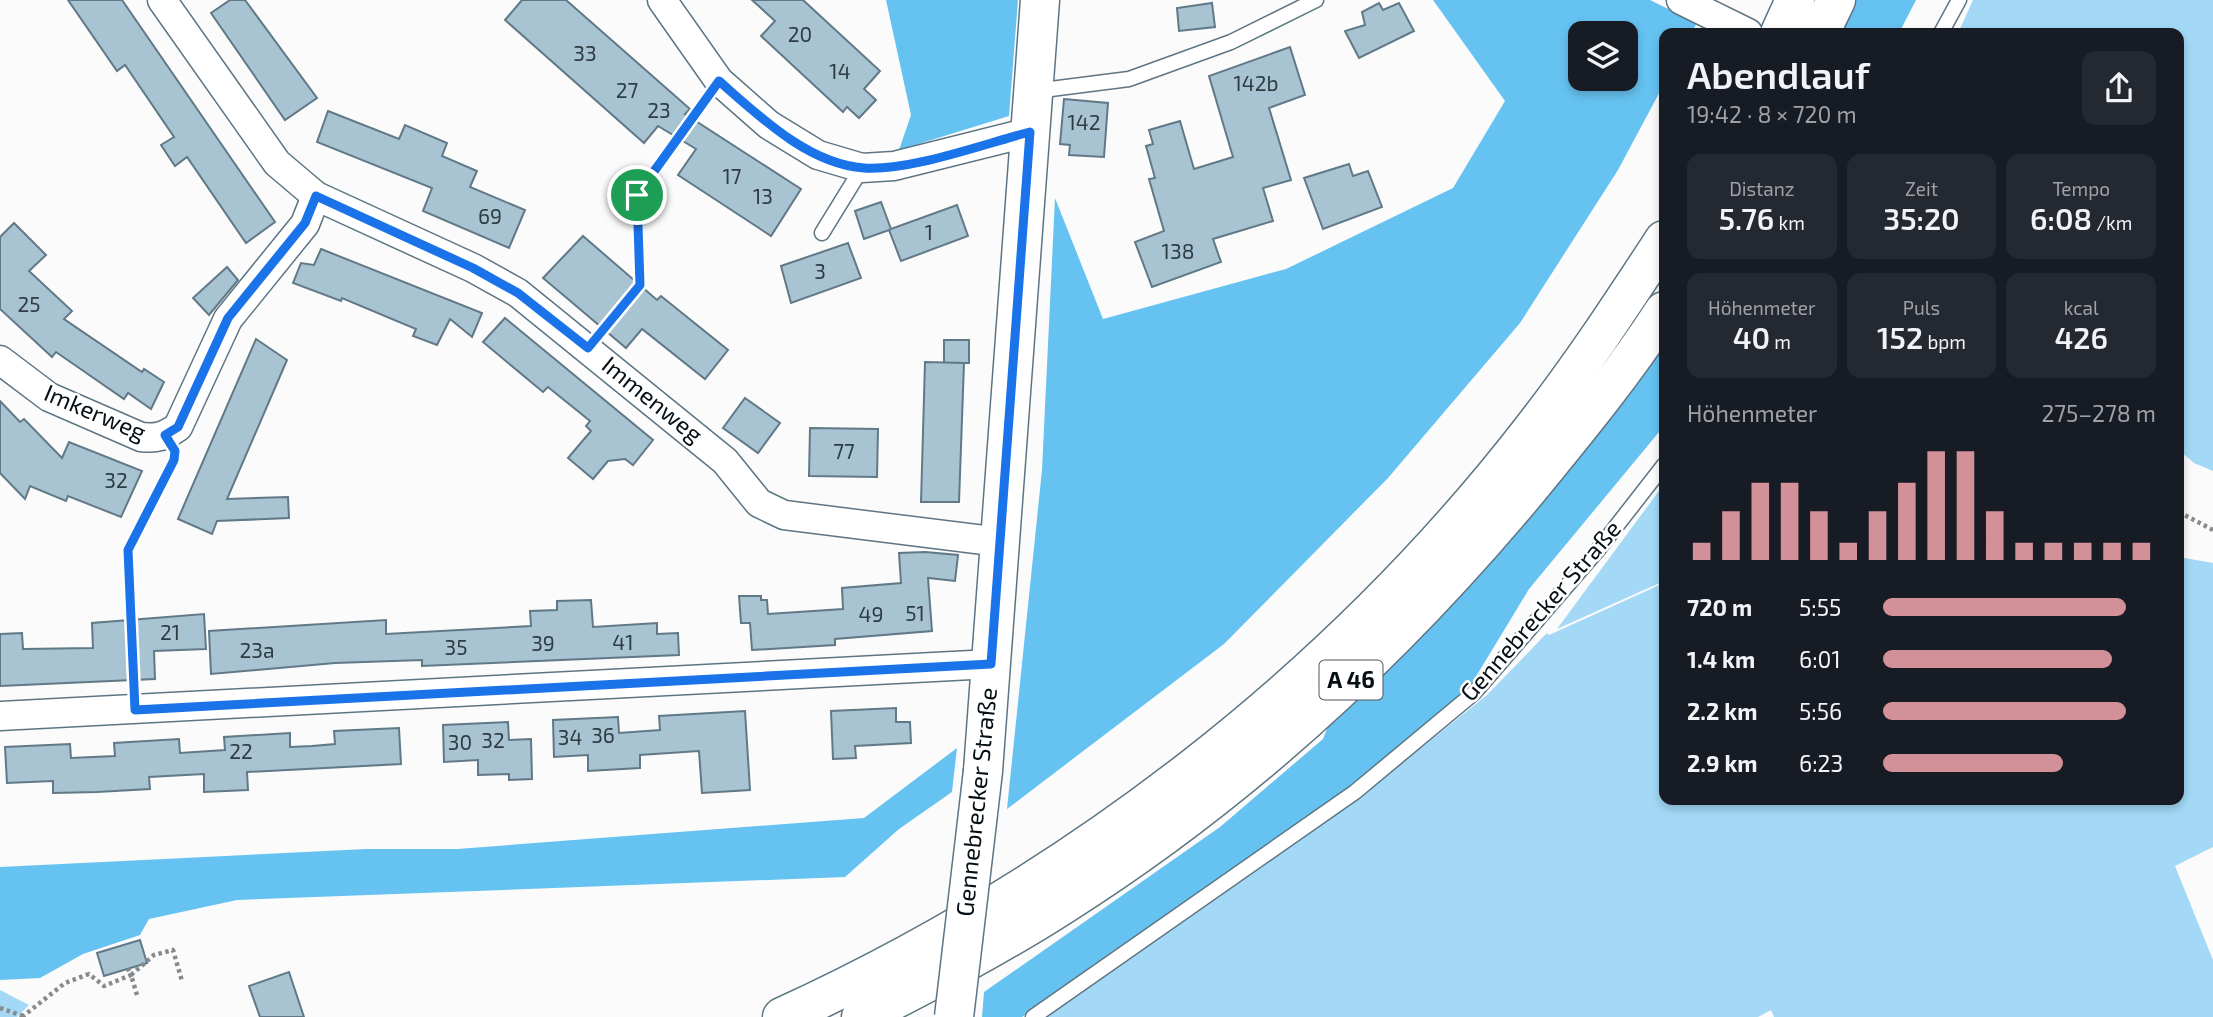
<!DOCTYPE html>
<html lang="de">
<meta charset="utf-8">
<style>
body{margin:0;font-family:"Exo 2",sans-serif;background:#242831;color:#f1f3f6;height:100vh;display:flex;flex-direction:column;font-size:26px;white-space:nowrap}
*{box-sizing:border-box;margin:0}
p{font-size:23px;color:#9ea1a6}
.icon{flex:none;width:38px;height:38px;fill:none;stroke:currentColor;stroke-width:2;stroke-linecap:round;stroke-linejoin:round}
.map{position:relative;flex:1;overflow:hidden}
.details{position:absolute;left:1659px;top:28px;width:525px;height:777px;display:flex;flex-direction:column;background:#171b24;border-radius:14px;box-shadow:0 4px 10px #0003}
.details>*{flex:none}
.controls{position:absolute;left:1568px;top:21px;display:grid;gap:14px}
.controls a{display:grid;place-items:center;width:70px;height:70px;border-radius:14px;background:#171b24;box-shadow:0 4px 10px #0003;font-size:35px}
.pin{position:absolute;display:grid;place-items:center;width:60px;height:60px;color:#fff;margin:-30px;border:4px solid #fff;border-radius:50%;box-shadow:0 2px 7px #0007}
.round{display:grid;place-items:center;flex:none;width:74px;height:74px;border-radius:14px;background:#242831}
.headline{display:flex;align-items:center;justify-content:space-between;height:119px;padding:0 28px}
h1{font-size:38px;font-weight:600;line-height:52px}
.metrics{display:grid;grid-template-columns:repeat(3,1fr);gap:10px;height:119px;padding:7px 28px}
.metrics div{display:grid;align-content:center;border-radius:14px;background:#242831;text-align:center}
.metrics b{font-size:30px;font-weight:600}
.metrics small{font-size:19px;font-weight:400}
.metrics p{font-size:19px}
.chart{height:196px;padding:14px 28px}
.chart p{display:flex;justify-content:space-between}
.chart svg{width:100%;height:126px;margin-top:7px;stroke:#d29099;stroke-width:6}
ul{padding:0 28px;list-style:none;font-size:23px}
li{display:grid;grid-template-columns:112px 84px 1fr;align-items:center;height:52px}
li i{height:18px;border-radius:9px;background:#d29099}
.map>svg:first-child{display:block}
.green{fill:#a3d9f7}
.forest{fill:#66c2f1;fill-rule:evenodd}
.building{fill:#a8c3d2;stroke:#617987;stroke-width:2}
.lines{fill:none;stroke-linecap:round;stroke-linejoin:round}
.service-casing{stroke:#5d7583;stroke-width:17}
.minor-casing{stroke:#5d7583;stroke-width:31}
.secondary-casing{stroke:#5d7583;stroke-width:41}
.motorway-casing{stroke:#5d7583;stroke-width:41}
.path{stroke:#878b8d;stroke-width:4.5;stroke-dasharray:3.5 3.5;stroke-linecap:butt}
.service{stroke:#fff;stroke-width:14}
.minor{stroke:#fff;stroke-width:28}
.secondary{stroke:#fff;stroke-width:38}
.motorway{stroke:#fff;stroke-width:38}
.secondary-bridge-casing{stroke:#5d7583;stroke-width:41;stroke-linecap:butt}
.secondary-bridge{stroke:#fff;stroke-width:38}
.route-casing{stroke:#fff;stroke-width:14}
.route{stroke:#1a73e8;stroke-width:9}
.labels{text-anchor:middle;stroke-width:5;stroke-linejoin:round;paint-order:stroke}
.number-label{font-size:21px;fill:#2e3c44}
.shield{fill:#fff;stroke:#51575a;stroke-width:2}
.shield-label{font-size:23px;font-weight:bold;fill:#060f14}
.street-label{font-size:24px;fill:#060f14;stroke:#fff}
</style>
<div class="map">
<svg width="2213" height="1017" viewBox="0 0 2213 1017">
<rect width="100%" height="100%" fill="#fbfbfb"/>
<!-- green -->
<g class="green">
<path d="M 1973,0 L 2213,0 L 2213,471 L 2194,463 L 2179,450 L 2179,33 L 1958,33 Z"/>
<path d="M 1664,484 L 1664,581 L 1557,629 Z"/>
<path d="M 2179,557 L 2213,563 L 2213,847 L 2175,866 L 2213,960 L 2213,1017 L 1774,1017 L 1771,1010 L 1758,1017 L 1039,1017 L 1366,792 L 1487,695 L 1547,633 L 1549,635 L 1664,583 L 1664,800 L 2179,800 Z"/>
<path d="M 0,990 L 29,1005 L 17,1017 L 0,1017 Z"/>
</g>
<!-- forest -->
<g class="forest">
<path d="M 886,0 L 1018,0 L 1009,116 L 899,150 L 911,115 Z"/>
<path d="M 1433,0 L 1650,0 L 1697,23 L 1691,33 L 1664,33 L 1664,84 L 1618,170 L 1520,323 L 1388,478 L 1224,644 L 1007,809 L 1042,470 L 1055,198 L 1103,319 L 1286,269 L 1453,188 L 1505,101 ZM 1580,33 L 1626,33 L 1626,79 L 1580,79 Z"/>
<path d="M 1845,0 L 1916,0 L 1899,33 L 1828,33 Z"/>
<path d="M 1664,328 L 1664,426 L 1529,589 L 1469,688 L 1352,787 L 1022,1017 L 982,1017 L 984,992 L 1220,827 L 1323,739 L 1333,713 Z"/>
<path d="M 957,748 L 952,792 L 899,829 L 845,877 L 237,900 L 149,919 L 140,935 L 83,954 L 40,978 L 0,980 L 0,867 L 366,849 L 457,849 L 864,818 Z"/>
</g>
<!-- building -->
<g class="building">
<path d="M 68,0 L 122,0 L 275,222 L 246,243 L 187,157 L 175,166 L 161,145 L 174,137 L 125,65 L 117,71 Z"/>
<path d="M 230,0 L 245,0 L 317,98 L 285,120 L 211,13 Z"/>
<path d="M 522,0 L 566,0 L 690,109 L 685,114 L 801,189 L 771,236 L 678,175 L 696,149 L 658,126 L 644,143 L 505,20 Z"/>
<path d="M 752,0 L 803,0 L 880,71 L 864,89 L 876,100 L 859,118 L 847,107 L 843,112 L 761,36 L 775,21 Z"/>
<path d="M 1212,3 L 1215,27 L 1179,31 L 1177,8 Z"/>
<path d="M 1379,3 L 1383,10 L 1399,3 L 1414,31 L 1359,58 L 1345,31 L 1365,25 L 1362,12 Z"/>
<path d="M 1290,47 L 1305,95 L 1269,108 L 1291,180 L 1263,188 L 1273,221 L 1213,239 L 1221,262 L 1152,287 L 1135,242 L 1164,231 L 1149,179 L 1155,178 L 1146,146 L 1153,144 L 1149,130 L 1180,121 L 1194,169 L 1233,157 L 1209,76 Z"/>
<path d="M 1064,99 L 1108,103 L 1104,157 L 1069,155 L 1070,145 L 1060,144 Z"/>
<path d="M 328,111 L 399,139 L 405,125 L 447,143 L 442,156 L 477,171 L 470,187 L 525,210 L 509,248 L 423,211 L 432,188 L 317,142 Z"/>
<path d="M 1349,164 L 1353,176 L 1368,171 L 1382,207 L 1323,229 L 1304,178 Z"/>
<path d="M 881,202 L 891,229 L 957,205 L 968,236 L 901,261 L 889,230 L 864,239 L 855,211 Z"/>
<path d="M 14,223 L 46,255 L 29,271 L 72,311 L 64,319 L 142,372 L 144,369 L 164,382 L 151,409 L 128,393 L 124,399 L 56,352 L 52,357 L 0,309 L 0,237 Z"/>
<path d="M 583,236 L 657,300 L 661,296 L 728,350 L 705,379 L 642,329 L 626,348 L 543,278 Z"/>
<path d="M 848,243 L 861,278 L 791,303 L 781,266 Z"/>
<path d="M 321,249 L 482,313 L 472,337 L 450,319 L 437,345 L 413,336 L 416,329 L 342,298 L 341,301 L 293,283 L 301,263 L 314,265 Z"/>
<path d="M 227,267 L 238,280 L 209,315 L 193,298 Z"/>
<path d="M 505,318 L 653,440 L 633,465 L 625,459 L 608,461 L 593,479 L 568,458 L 591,431 L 586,426 L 590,421 L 548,387 L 543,392 L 483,342 Z"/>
<path d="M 256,339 L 287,360 L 227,499 L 288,497 L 289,518 L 217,521 L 212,534 L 178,519 Z"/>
<rect x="944" y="340" width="25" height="23"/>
<path d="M 925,362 L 964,363 L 959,502 L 921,502 Z"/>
<path d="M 745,398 L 780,423 L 758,453 L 723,428 Z"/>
<path d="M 0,401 L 20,422 L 24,419 L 62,458 L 69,442 L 142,471 L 121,517 L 68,496 L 66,501 L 30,486 L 25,499 L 0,473 Z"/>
<path d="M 810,428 L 878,429 L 877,477 L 809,476 Z"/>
<path d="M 925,552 L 958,555 L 955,581 L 928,578 L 932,631 L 835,639 L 835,645 L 752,650 L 750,623 L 741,623 L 739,596 L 761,596 L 761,600 L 767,600 L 768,614 L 843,609 L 842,588 L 901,583 L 899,553 Z"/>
<path d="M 591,600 L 593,627 L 657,623 L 657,634 L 678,633 L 679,655 L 422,666 L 422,660 L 335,663 L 211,674 L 209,631 L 386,620 L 386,634 L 531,626 L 530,611 L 557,610 L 557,601 Z"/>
<path d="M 204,614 L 206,649 L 154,651 L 155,679 L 0,686 L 0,634 L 22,633 L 23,649 L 93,648 L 92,623 Z"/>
<path d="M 896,708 L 896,722 L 910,722 L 911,743 L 855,746 L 856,758 L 833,759 L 831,711 Z"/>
<path d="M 745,711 L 750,790 L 702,793 L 699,751 L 640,755 L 640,768 L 588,771 L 588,755 L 554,757 L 553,720 L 618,717 L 619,733 L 660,730 L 659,716 Z"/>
<path d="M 508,722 L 509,740 L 531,739 L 532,779 L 509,780 L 509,774 L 478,775 L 478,760 L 444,762 L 443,725 Z"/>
<path d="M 399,728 L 401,764 L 247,772 L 248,790 L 204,792 L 204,774 L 149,777 L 150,789 L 97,792 L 53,793 L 53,781 L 7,783 L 5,747 L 70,744 L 71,758 L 115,756 L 114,743 L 179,739 L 180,753 L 225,750 L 224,737 L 290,733 L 290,747 L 312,746 L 335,744 L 334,731 Z"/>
<path d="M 140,940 L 147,963 L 104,976 L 97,953 Z"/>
<path d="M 289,972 L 304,1017 L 260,1017 L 249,986 Z"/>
</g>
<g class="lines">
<defs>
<g id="service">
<path d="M 1941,33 L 1959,0"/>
<path d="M 1035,91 L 1129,79 L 1231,42 L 1316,0"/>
<path d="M 822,233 L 862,168"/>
<path d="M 1033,1017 L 1355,792 L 1474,693 L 1597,551 L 1664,465"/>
</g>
<g id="minor">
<path d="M 162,0 L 277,163 L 316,196 L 473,268 L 518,293 L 725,461 L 759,503 L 784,515 L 1000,542"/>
<path d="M 662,0 L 719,81 L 769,125 L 818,155 L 862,168 L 894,166 L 1030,132"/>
<path d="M 1681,0 L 1748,33"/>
<path d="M 0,360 L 49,397 L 141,437 C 157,439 165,436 178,427 L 228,319 L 305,224 L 316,196"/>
<path d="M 0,716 L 991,664"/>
</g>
<path id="secondary" d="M 983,771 L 1040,0"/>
<g id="motorway">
<path d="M 1780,33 L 1795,0"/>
<path d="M 1820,33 L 1836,0"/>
<path d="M 782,1017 C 1073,884 1338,681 1534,427 C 1581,367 1622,304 1664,240"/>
<path d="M 861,1017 C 929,982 997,947 1061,906 C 1243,791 1400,645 1536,480 C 1581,425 1626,370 1664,311"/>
</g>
</defs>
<!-- service casing -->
<use href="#service" class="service-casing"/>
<!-- minor casing -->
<use href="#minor" class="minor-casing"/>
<!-- secondary casing -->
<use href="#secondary" class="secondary-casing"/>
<!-- motorway casing -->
<use href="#motorway" class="motorway-casing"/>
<!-- path -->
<g class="path">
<path d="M 604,328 L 640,285 L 637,195 L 705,102"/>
<path d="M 2179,512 L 2213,530"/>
<path d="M 134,683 L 128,550 L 174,461"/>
<path d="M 137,995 L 131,975 L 154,955 L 173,950 L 182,981"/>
<path d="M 0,1008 L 23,1016"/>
<path d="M 22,1017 L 65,983 L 89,974 L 104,986 L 131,975 L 128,969"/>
</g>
<!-- service -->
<use href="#service" class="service"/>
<!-- minor -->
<use href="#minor" class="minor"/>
<!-- secondary -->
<use href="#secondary" class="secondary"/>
<!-- motorway -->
<use href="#motorway" class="motorway"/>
<defs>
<path id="secondary-bridge" d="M 954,1017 L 983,771"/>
</defs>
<!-- secondary-bridge casing -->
<use href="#secondary-bridge" class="secondary-bridge-casing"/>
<!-- secondary-bridge -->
<use href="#secondary-bridge" class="secondary-bridge"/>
</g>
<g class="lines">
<defs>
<path id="route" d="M 719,81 C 759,116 808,164 864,168 C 911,171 983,144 1030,132 L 991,664 L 135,710 L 128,550 L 174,460 L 175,451 L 165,435 L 178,427 L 228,318 L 305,223 L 316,196 L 473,268 L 518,293 L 588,348 L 640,285 L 637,195 Z"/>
</defs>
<!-- route casing -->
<use href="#route" class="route-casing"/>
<!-- route -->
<use href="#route" class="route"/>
</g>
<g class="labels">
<!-- number labels -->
<g class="number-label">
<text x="800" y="42">20</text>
<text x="585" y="61">33</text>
<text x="840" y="79">14</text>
<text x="1256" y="91">142b</text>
<text x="627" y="98">27</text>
<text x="659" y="118">23</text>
<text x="1084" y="130">142</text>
<text x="732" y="184">17</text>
<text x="763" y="204">13</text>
<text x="490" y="224">69</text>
<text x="929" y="240">1</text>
<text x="1178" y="259">138</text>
<text x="820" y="279">3</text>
<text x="29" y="312">25</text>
<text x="844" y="459">77</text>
<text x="116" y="488">32</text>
<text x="915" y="621">51</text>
<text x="871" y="622">49</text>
<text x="170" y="640">21</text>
<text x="623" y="650">41</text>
<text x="543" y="651">39</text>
<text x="456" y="655">35</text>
<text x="257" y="658">23a</text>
<text x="603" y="743">36</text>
<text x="570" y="745">34</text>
<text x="493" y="748">32</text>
<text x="460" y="750">30</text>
<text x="241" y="759">22</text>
</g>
<!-- shield labels -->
<rect class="shield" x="1319.5" y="660.5" width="63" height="39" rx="5"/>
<g class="shield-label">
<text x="1351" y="688">A 46</text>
</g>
<!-- street labels -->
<g class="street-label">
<text transform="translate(652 400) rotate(39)" y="8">Immenweg</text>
<text transform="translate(95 413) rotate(23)" y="8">Imkerweg</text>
<text transform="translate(1541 611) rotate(-49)" y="8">Gennebrecker Straße</text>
<text transform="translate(977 802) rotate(-84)" y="8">Gennebrecker Straße</text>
</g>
</g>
</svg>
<div class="controls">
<a><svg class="icon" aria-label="layers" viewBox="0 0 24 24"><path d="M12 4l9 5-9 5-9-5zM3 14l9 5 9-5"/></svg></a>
</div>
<div class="pin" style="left:637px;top:195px;background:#1e9e55"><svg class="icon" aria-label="arrive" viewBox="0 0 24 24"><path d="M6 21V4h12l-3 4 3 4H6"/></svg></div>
<section class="details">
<div class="headline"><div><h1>Abendlauf</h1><p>19:42 · 8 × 720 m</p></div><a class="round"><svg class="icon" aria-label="share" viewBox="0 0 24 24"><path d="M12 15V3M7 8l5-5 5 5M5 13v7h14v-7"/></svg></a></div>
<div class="metrics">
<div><p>Distanz</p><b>5.76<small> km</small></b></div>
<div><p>Zeit</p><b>35:20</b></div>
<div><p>Tempo</p><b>6:08<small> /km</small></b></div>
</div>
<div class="metrics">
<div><p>Höhenmeter</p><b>40<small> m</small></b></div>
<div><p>Puls</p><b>152<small> bpm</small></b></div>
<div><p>kcal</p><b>426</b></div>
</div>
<div class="chart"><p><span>Höhenmeter</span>275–278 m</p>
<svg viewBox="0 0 160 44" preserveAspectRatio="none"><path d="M5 44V38M15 44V27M25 44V17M35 44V17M45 44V27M55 44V38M65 44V27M75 44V17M85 44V6M95 44V6M105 44V27M115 44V38M125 44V38M135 44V38M145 44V38M155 44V38"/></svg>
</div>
<ul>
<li><b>720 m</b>5:55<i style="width:89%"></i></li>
<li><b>1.4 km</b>6:01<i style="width:84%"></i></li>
<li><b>2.2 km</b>5:56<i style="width:89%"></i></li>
<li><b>2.9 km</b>6:23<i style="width:66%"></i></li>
</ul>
</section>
</div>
